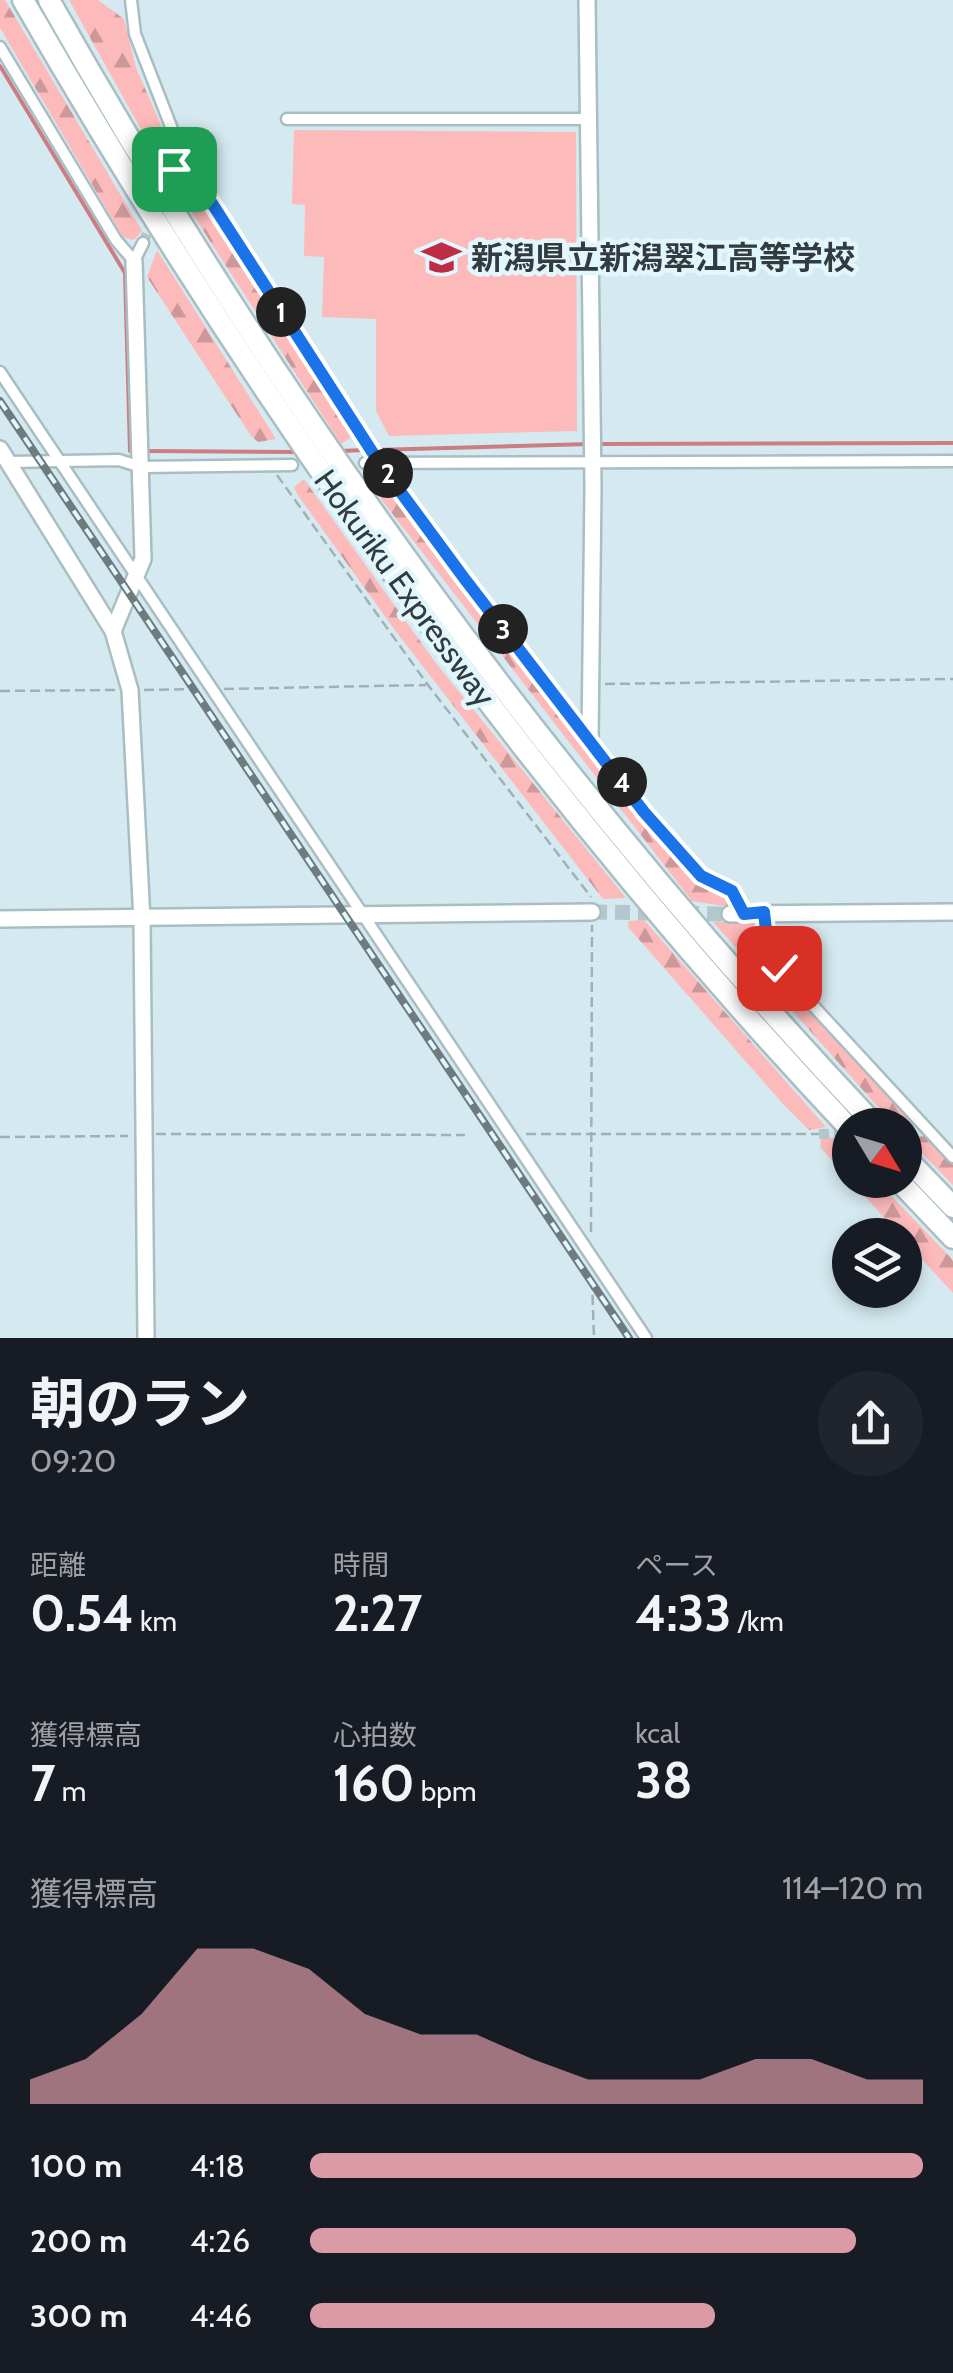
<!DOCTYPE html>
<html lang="ja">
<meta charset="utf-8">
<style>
body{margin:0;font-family:Cabin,"Noto Sans JP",sans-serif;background:#20242c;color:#f1f3f6;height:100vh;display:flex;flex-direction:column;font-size:38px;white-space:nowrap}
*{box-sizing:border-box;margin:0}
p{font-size:32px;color:#9ea1a6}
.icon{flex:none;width:55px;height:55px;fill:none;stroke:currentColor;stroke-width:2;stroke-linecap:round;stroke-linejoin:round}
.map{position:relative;height:1338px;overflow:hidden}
.drawer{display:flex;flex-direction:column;background:#171b24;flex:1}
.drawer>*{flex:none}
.needle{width:65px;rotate:128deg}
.fabs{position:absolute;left:832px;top:1108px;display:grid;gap:20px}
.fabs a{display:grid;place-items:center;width:90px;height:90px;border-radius:50%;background:#171b24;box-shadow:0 5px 15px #0003;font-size:50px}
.pin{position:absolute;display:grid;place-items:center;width:85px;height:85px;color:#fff;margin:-42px;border-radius:20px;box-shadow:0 5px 15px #0006}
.km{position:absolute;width:50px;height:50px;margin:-25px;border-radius:50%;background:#222;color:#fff;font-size:28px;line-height:50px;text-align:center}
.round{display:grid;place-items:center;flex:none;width:105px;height:105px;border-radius:52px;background:#20242c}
.summary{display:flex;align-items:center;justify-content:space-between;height:170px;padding:0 30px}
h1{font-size:55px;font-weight:700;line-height:75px}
.figures{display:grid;grid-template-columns:repeat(3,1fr);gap:15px;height:170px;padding:10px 30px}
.figures div{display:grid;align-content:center}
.figures b{font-size:50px;font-weight:700}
.figures small{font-size:28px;font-weight:400}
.figures p{font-size:28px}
.chart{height:280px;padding:20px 30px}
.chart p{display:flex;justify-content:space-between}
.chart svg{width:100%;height:180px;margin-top:10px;fill:#da9aa6;opacity:.7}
ul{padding:0 30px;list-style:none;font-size:32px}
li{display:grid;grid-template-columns:160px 120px 1fr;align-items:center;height:75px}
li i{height:25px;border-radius:12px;background:#da9aa6}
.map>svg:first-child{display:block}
.grass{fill:#fdbabb}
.forest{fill:url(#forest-firs)}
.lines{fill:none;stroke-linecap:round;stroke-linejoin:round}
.stream{stroke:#cc7d81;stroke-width:4}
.street-tunnel{stroke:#b4c7cc;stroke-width:10;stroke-dasharray:10 5;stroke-linecap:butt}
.secondary-tunnel{stroke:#b4c7cc;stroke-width:15;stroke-dasharray:15 8;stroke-linecap:butt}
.street-casing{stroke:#a9bec3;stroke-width:15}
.secondary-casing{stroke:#a9bec3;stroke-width:20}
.highway-casing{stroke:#a9bec3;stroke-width:25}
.path{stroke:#a0b1b6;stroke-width:2.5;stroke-dasharray:10 5;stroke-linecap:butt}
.street{stroke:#fff;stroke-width:10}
.secondary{stroke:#fff;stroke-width:15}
.highway{stroke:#fff;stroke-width:20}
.rail-casing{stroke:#6e7b7f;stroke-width:8}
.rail{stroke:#e2f7fd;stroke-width:4;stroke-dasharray:11;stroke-linecap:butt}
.route-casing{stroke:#fff;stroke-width:20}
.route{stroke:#1a73e8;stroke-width:12}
.labels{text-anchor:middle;stroke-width:9;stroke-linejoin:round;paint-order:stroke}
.poi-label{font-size:32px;font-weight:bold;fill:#323b3d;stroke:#e2f7fd;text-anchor:start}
.street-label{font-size:32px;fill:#323b3d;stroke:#e2f7fd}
</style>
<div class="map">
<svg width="953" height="1338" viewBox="0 0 953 1338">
<defs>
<pattern id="forest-firs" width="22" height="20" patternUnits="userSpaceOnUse" patternTransform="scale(2.5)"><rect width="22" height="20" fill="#fdbabb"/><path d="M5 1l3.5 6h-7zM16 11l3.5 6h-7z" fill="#cd9899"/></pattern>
</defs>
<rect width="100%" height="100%" fill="#d5eaf0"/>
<!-- grass -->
<path class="grass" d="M 294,130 L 576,132 L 577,431 L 389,436 L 376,411 L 376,319 L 322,317 L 324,257 L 304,256 L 305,205 L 292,204 Z"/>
<!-- forest -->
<g class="forest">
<path d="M 0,0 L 5,0 L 142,231 L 134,240 L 123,237 L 0,28 Z"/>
<path d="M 69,0 L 98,0 L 124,19 L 136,68 L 168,141 L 162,167 Z"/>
<path d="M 181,178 L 188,179 L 355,435 L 341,444 L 177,190 Z"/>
<path d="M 157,250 L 276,439 L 258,442 L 251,436 L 147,277 Z"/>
<path d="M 376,477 L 385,478 L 639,814 L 697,881 L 722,892 L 730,907 L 692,901 L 367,481 Z"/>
<path d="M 304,479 L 435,662 L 626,898 L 603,899 L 394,629 L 297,494 L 294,487 Z"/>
<path d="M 644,920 L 826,1127 L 809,1130 L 784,1105 L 628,927 L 629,921 Z"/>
<path d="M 713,922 L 753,922 L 765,959 L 919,1126 L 894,1125 Z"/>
<path d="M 926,1136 L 953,1165 L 953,1185 L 907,1138 Z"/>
<path d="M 821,1138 L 836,1138 L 850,1153 L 850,1180 L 876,1180 L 953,1260 L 953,1293 L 905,1241 L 905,1235 L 900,1235 L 820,1147 Z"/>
</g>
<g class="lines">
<!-- stream -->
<g class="stream">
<path d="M 0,66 L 125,273 L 130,451 L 135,451"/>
<path d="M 600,444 L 953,443"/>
<path d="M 375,450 L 590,444"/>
<path d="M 145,451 L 295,452"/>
<path d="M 340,451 L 365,450"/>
</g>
<!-- street-tunnel -->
<g class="street-tunnel">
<path d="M 164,191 L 174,169"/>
<path d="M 143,243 L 154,216"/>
<path d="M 905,1132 L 913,1131"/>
<path d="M 819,1134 L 850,1133"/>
</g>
<!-- secondary-tunnel -->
<path class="secondary-tunnel" d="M 592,912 L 730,914"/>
<defs>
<g id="street">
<path d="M 131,0 L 135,34 L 184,160 L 380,464 L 644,812 L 701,875 L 732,891 L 744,913"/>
<path d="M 0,47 L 116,240 L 134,261 L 143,243"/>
<path d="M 287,119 L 588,119"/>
<path d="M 0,372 L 646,1338"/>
<path d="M 9,462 L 119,460 L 141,467 L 292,465"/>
<path d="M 365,463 L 953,461"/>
<path d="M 765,912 L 769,958 L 953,1157"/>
</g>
<g id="secondary">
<path d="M 587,0 L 593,488 L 590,739"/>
<path d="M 0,449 L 113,631 L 130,690 L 142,920 L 146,1338"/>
<path d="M 113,631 L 143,559 L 134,261"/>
<path d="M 730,914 L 953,912"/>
<path d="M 0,919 L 592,912"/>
</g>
<g id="highway">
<path d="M 23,0 C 257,406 529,788 850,1129"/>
<path d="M 49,0 C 277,405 556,787 875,1125"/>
<path d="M 905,1157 L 953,1207"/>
<path d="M 898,1180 L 953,1238"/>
</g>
</defs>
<!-- street casing -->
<use href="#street" class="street-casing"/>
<!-- secondary casing -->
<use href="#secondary" class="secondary-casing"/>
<!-- highway casing -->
<use href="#highway" class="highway-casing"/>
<!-- path -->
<g class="path">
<path d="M 277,475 L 428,685 L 591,897"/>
<path d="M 605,684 L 953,679"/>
<path d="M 224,689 L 426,685"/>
<path d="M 144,690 L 196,689"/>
<path d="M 0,691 L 116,690"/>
<path d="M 156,1134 L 465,1135"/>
<path d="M 526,1134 L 819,1134"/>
<path d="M 0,1137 L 128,1136"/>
<path d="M 591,1232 L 592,925"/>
<path d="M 592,1280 L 594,1338"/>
</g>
<!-- street -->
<use href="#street" class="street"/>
<!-- secondary -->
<use href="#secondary" class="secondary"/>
<!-- highway -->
<use href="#highway" class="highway"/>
<defs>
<path id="rail" d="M 0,401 L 629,1338"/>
</defs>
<!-- rail casing -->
<use href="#rail" class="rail-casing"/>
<!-- rail -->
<use href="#rail" class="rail"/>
</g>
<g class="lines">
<defs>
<path id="route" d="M 174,169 L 184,160 L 380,464 L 464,578 L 644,812 L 701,876 L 732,891 L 744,914 L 764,912 L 769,958 L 779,968"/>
</defs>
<!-- route casing -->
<use href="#route" class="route-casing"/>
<!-- route -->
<use href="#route" class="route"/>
</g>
<!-- icons -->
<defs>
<symbol id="school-bare" viewBox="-9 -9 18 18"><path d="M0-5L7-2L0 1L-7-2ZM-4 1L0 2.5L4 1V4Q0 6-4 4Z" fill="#be2d45" stroke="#e2f7fd" stroke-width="2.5" paint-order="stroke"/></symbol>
</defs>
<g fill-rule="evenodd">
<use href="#school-bare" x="414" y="230" width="55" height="55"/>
</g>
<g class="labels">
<!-- poi labels -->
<g class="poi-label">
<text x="471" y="269">新潟県立新潟翠江高等学校</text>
</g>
<!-- street labels -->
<g class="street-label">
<text transform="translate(405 588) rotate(54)" y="11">Hokuriku Expressway</text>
</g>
</g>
</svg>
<div class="fabs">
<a><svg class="needle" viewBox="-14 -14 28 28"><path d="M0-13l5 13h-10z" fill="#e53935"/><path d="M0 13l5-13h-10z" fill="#9ea1a6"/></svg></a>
<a><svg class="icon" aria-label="layers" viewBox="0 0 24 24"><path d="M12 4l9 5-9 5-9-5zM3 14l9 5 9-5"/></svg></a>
</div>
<div class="pin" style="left:174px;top:169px;background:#1e9e55"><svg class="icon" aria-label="arrive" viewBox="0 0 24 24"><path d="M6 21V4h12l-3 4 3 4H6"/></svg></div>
<div class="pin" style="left:779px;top:968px;background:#d93025"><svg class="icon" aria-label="check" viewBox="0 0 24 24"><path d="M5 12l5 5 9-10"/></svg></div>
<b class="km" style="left:281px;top:312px">1</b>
<b class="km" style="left:388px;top:473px">2</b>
<b class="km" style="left:503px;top:629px">3</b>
<b class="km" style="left:622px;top:782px">4</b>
</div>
<section class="drawer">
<div class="summary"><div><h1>朝のラン</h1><p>09:20</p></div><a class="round"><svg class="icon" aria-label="share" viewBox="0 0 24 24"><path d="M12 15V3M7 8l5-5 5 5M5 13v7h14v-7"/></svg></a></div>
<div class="figures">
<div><p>距離</p><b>0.54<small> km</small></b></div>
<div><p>時間</p><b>2:27</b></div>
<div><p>ペース</p><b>4:33<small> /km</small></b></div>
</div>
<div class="figures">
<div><p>獲得標高</p><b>7<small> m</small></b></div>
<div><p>心拍数</p><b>160<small> bpm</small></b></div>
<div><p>kcal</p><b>38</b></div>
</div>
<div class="chart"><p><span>獲得標高</span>114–120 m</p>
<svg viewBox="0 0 160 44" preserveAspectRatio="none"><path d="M0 44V38L10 33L20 22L30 6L40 6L50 11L60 22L70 27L80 27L90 33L100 38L110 38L120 38L130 33L140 33L150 38L160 38V44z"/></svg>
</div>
<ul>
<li><b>100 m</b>4:18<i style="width:100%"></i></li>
<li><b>200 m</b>4:26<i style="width:89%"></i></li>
<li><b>300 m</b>4:46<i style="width:66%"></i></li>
</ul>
</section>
